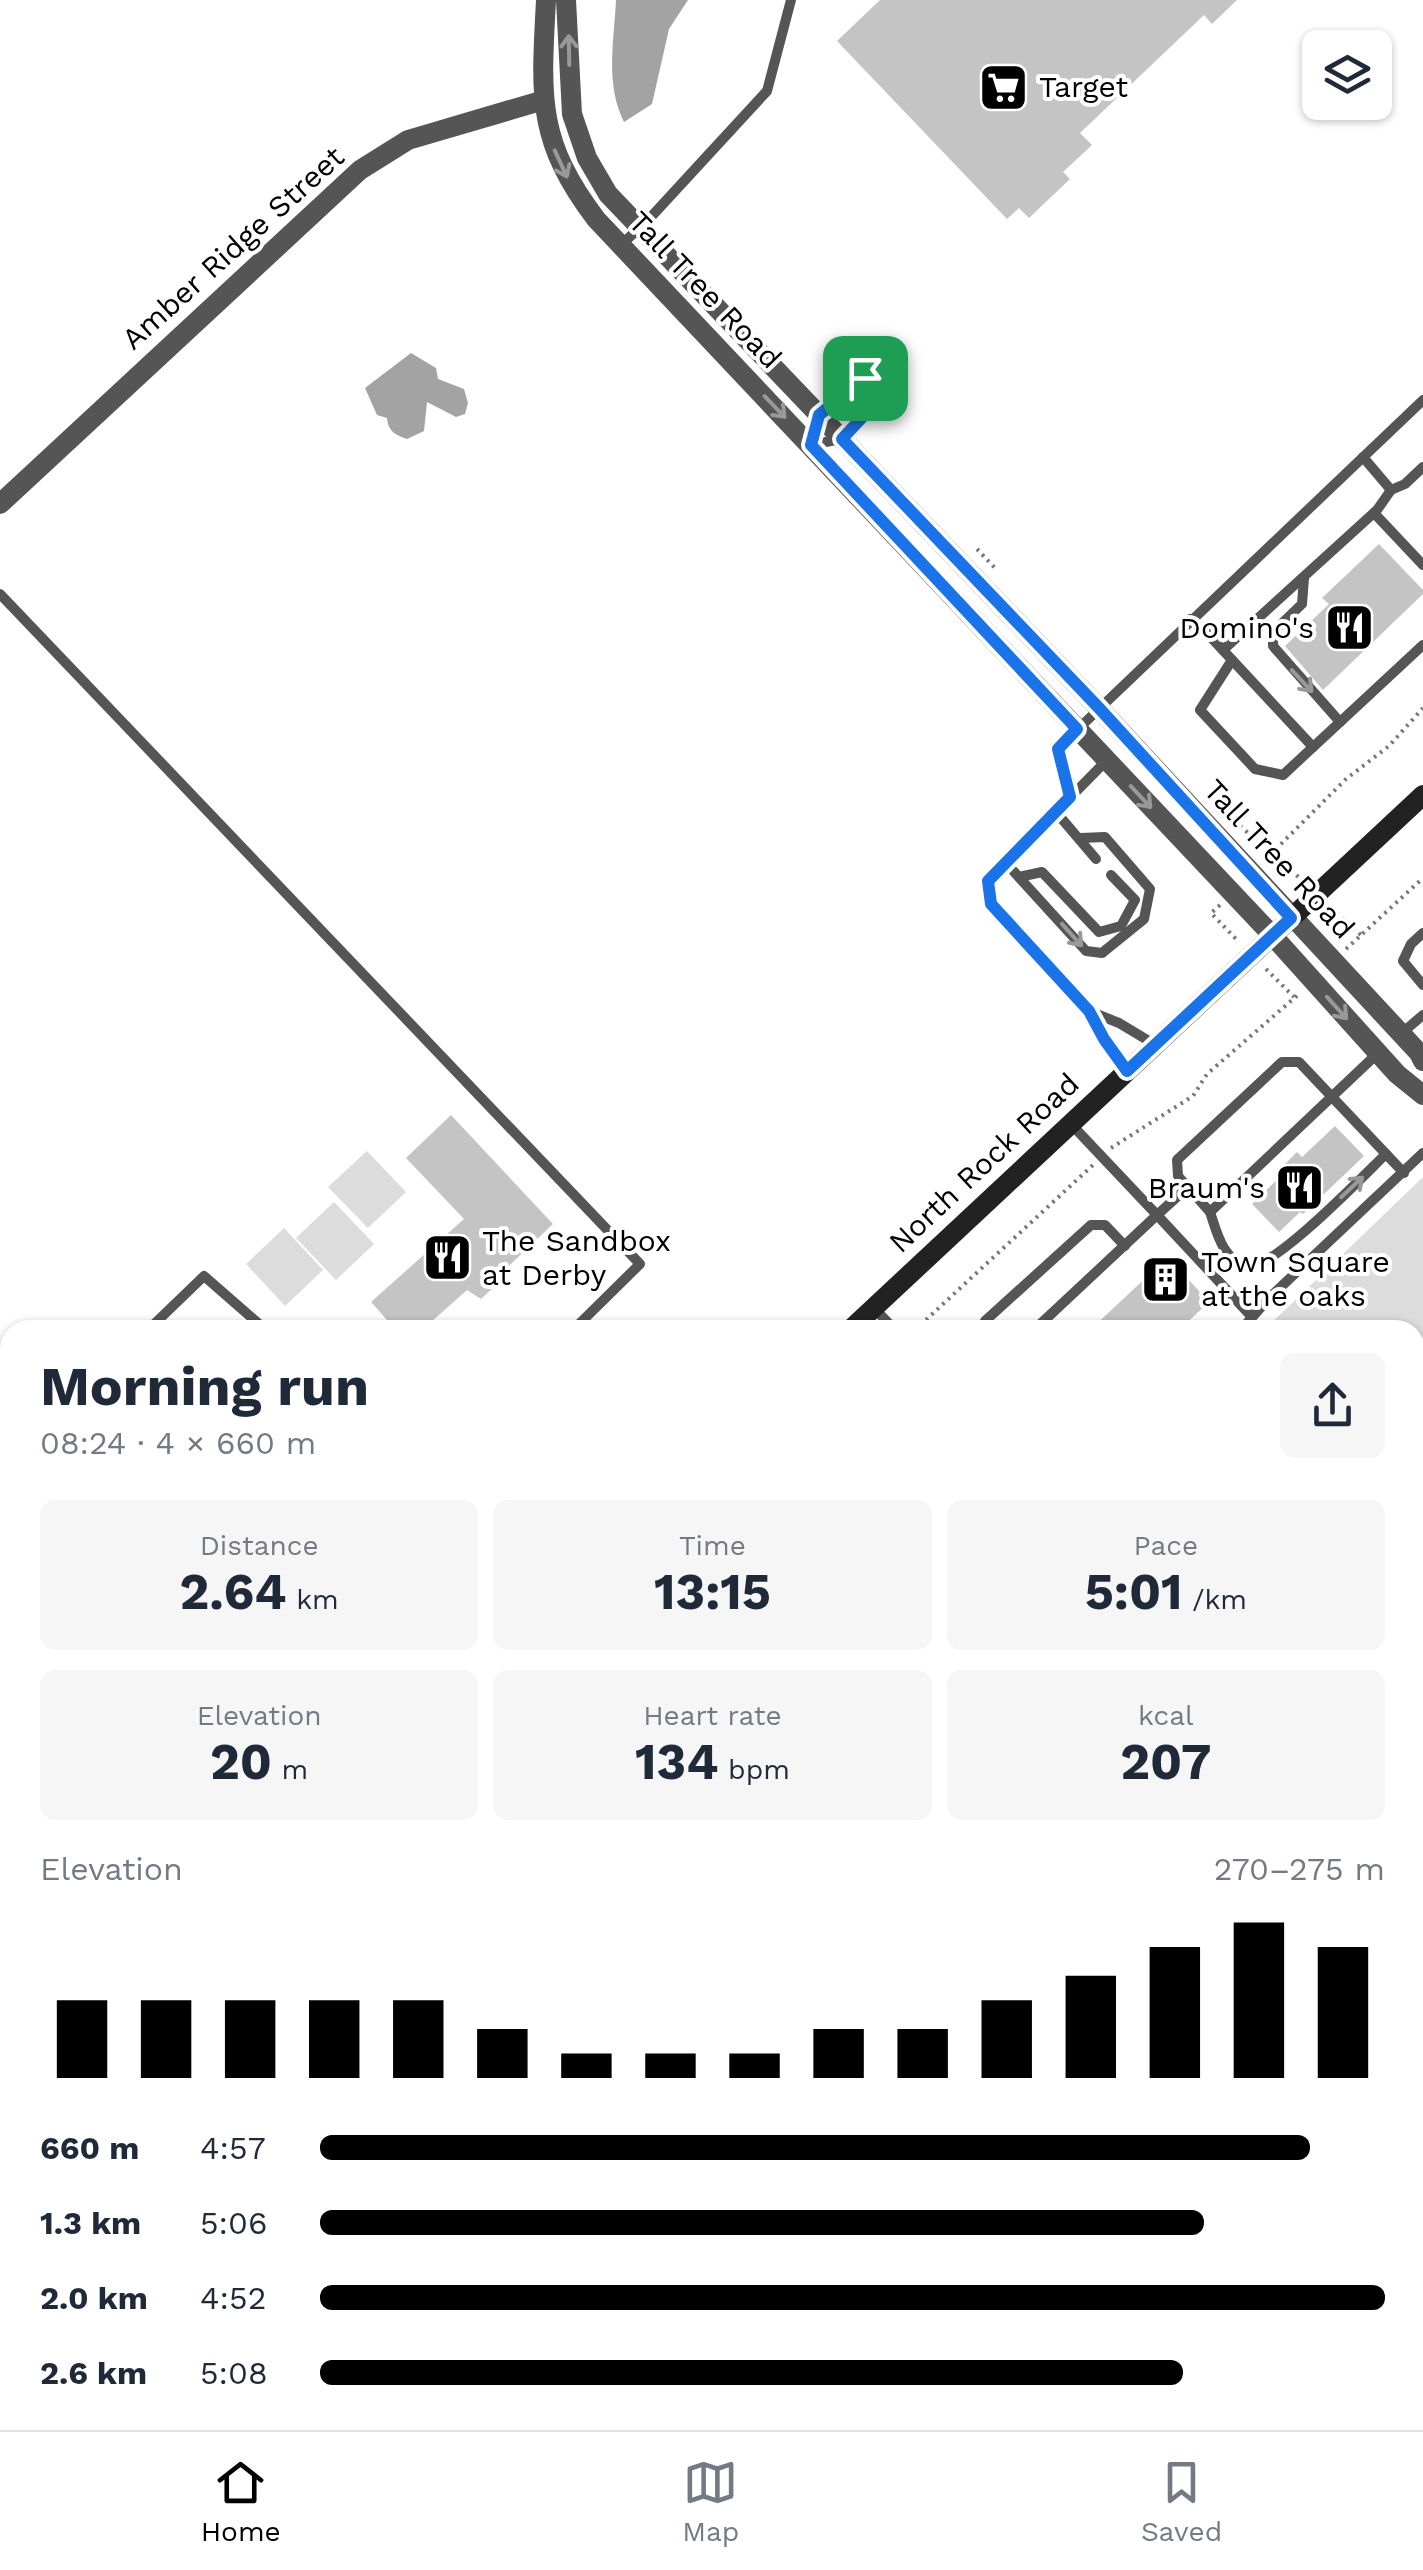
<!DOCTYPE html>
<meta charset="utf-8">
<style>
body{margin:0;font-family:"Work Sans",sans-serif;background:#f6f6f7;color:#1f2937;height:100vh;display:flex;flex-direction:column;font-size:38px;white-space:nowrap}
*{box-sizing:border-box;margin:0}
p{font-size:32px;color:#747a83}
.icon{flex:none;width:55px;height:55px;fill:none;stroke:currentColor;stroke-width:2;stroke-linecap:round;stroke-linejoin:round}
.map{position:relative;flex:1;overflow:hidden}
.sheet{position:absolute;left:0px;top:1320px;width:1425px;height:1110px;display:flex;flex-direction:column;background:#fff;border-radius:30px 30px 0 0;box-shadow:0 2px 8px #0004}
.sheet>*{flex:none}
.fabs{position:absolute;left:1302px;top:30px;display:grid;gap:20px}
.fabs a{display:grid;place-items:center;width:90px;height:90px;border-radius:15px;background:#fff;box-shadow:0 2px 8px #0004;font-size:50px}
.pin{position:absolute;display:grid;place-items:center;width:85px;height:85px;color:#fff;margin:-42px;border-radius:20px;box-shadow:0 5px 15px #0006}
.round{display:grid;place-items:center;flex:none;width:105px;height:105px;border-radius:15px;background:#f6f6f7}
.head{display:flex;align-items:center;justify-content:space-between;height:170px;padding:0 40px}
h1{font-size:55px;font-weight:700;line-height:75px}
.figures{display:grid;grid-template-columns:repeat(3,1fr);gap:15px;height:170px;padding:10px 40px}
.figures div{display:grid;align-content:center;border-radius:15px;background:#f6f6f7;text-align:center}
.figures b{font-size:50px;font-weight:700}
.figures small{font-size:28px;font-weight:400}
.figures p{font-size:28px}
.chart{height:280px;padding:20px 40px}
.chart p{display:flex;justify-content:space-between}
.chart svg{width:100%;height:180px;margin-top:10px;stroke:#000;stroke-width:6}
ul{padding:0 40px;list-style:none;font-size:32px}
li{display:grid;grid-template-columns:160px 120px 1fr;align-items:center;height:75px}
li i{height:25px;border-radius:12px;background:#000}
.menu{display:flex;justify-content:space-around;align-items:center;height:140px;border-top:2px solid #e0e1e3;background:#fff;font-size:28px;color:#747a83}
.menu a{display:grid;justify-items:center;gap:5px}
.menu .selected{color:#000}
.map>svg:first-child{display:block}
.green{fill:#dcdcdc}
.water{fill:#a3a3a3}
.building{fill:#c4c4c4}
.lines{fill:none;stroke-linecap:round;stroke-linejoin:round}
.path{stroke:#777;stroke-width:4;stroke-dasharray:2.5 5;stroke-linecap:butt}
.service{stroke:#555;stroke-width:10}
.minor{stroke:#555;stroke-width:20}
.tertiary{stroke:#555;stroke-width:20}
.secondary{stroke:#222;stroke-width:20}
.oneway{stroke:#999}
.route-casing{stroke:#fff;stroke-width:20}
.route{stroke:#1a73e8;stroke-width:12}
.labels{text-anchor:middle;stroke-width:8;stroke-linejoin:round;paint-order:stroke}
.poi-label{font-size:30px;fill:#000;stroke:#fff;text-anchor:start}
.street-label{font-size:30px;fill:#000;stroke:#fff}
</style>
<div class="map">
<svg width="1423" height="2430" viewBox="0 0 1423 2430">
<rect width="100%" height="100%" fill="#fff"/>
<!-- green -->
<g class="green">
<path d="M 367,1151 L 406,1192 L 368,1228 L 328,1187 Z"/>
<path d="M 1423,1177 L 1423,1428 L 1415,1434 L 1415,1330 L 1264,1330 Z"/>
<path d="M 334,1202 L 374,1244 L 336,1280 L 296,1238 Z"/>
<path d="M 284,1228 L 323,1270 L 285,1306 L 246,1264 Z"/>
<path d="M 1423,2049 L 1423,2430 L 1047,2430 L 1055,2420 L 1415,2420 L 1415,2056 Z"/>
<path d="M 77,2420 L 614,2420 L 617,2430 L 67,2430 Z"/>
</g>
<!-- water -->
<g class="water">
<path d="M 616,0 L 688,0 L 669,29 L 652,104 L 624,122 C 605,84 614,41 616,0 Z"/>
<path d="M 411,353 L 436,368 L 438,379 L 464,389 L 468,403 L 465,414 L 456,417 L 427,402 L 424,431 L 407,439 C 395,435 388,431 387,418 L 377,415 L 365,388 Z"/>
</g>
<!-- building -->
<g class="building">
<path d="M 880,0 L 1237,0 L 1212,24 L 1204,15 L 1080,133 L 1092,145 L 1063,172 L 1070,179 L 1029,218 L 1019,208 L 1007,219 L 837,41 Z"/>
<path d="M 1379,544 L 1423,590 L 1423,594 L 1323,690 L 1285,646 L 1329,604 L 1322,598 Z"/>
<path d="M 451,1115 L 553,1224 L 494,1280 L 497,1284 L 481,1299 L 467,1290 L 422,1330 L 396,1330 L 371,1302 L 464,1219 L 406,1158 Z"/>
<path d="M 1335,1126 L 1364,1156 L 1303,1214 L 1300,1212 L 1279,1232 L 1252,1204 L 1286,1171 L 1282,1167 L 1297,1152 L 1302,1157 Z"/>
<path d="M 1168,1257 L 1209,1302 L 1179,1330 L 1090,1330 Z"/>
</g>
<g class="lines">
<!-- path -->
<g class="path">
<path d="M 977,549 L 995,568"/>
<path d="M 1223,811 L 1303,881"/>
<path d="M 1265,860 L 1346,779 L 1389,746 L 1423,708"/>
<path d="M 1220,905 L 1211,913 L 1238,941"/>
<path d="M 1331,908 L 1361,935"/>
<path d="M 1346,949 L 1423,878"/>
<path d="M 1266,969 L 1294,997"/>
<path d="M 1111,1148 L 1193,1096 L 1207,1074 L 1299,994"/>
<path d="M 915,1330 L 1093,1165"/>
<path d="M 1415,2128 L 1423,2118"/>
<path d="M 1415,2417 L 1423,2412"/>
<path d="M 1170,2430 L 1178,2420"/>
<path d="M 1395,2430 L 1411,2420"/>
</g>
<!-- service -->
<g class="service">
<path d="M 621,245 L 650,218 L 767,91 L 791,0"/>
<path d="M 888,371 L 883,395 L 841,439 L 811,445 L 819,415 L 865,378 Z"/>
<path d="M 1391,490 L 1405,484 L 1423,467"/>
<path d="M 1374,513 L 1423,565"/>
<path d="M 1304,578 L 1302,604 L 1273,632 L 1273,646 L 1340,722"/>
<path d="M 0,594 L 640,1264 L 573,1330"/>
<path d="M 1190,619 L 1207,633 L 1313,747"/>
<path d="M 1223,650 L 1377,510 L 1391,490 L 1363,457"/>
<path d="M 1232,660 L 1200,710 L 1255,769 L 1283,775 L 1423,645"/>
<path d="M 1107,760 L 988,881 L 991,904 L 1089,1011 L 1104,1039 L 1127,1071"/>
<path d="M 1070,797 L 1057,749 L 1423,400"/>
<path d="M 1056,812 L 1096,859"/>
<path d="M 1006,863 L 1086,951 L 1102,953 L 1144,919 L 1150,889 L 1105,837 L 1081,838"/>
<path d="M 1019,877 L 1042,872 L 1099,932 L 1121,926 L 1135,900 L 1111,875"/>
<path d="M 1423,933 L 1411,944 L 1403,961 L 1423,985"/>
<path d="M 1089,1011 L 1119,1023 L 1154,1044"/>
<path d="M 1402,1033 L 1423,1015"/>
<path d="M 1378,1053 L 1210,1212 L 1178,1176 L 1177,1160 L 1282,1062 L 1299,1062 L 1404,1173"/>
<path d="M 1188,1187 L 1157,1215 L 1252,1317"/>
<path d="M 1210,1212 C 1217,1233 1223,1262 1249,1266 C 1274,1269 1364,1175 1386,1154"/>
<path d="M 874,1308 L 895,1330"/>
<path d="M 148,1330 L 204,1276 L 266,1330"/>
<path d="M 983,1330 L 985,1321 L 1091,1225 L 1105,1225 L 1125,1246"/>
<path d="M 1034,1330 L 1157,1215 L 1071,1124"/>
<path d="M 1241,1330 L 1269,1298 L 1423,1153"/>
<path d="M 1415,1596 L 1423,1594"/>
<path d="M 1415,1651 L 1423,1651"/>
<path d="M 0,1719 L 10,1710"/>
<path d="M 10,1760 L 2,1770 L 10,1787"/>
<path d="M 0,1845 L 10,1856"/>
<path d="M 0,1936 L 10,1946"/>
<path d="M 0,2165 L 10,2178"/>
<path d="M 0,2289 L 10,2300"/>
<path d="M 0,2319 L 10,2310"/>
<path d="M 798,2420 L 808,2430"/>
<path d="M 65,2430 L 76,2420"/>
<path d="M 841,2430 L 849,2420"/>
</g>
<!-- minor -->
<g class="minor">
<path d="M 0,504 L 360,170 L 408,140 L 544,100"/>
<path d="M 0,1395 L 10,1406"/>
<path d="M 1415,1492 L 1423,1486"/>
</g>
<!-- tertiary -->
<g class="tertiary">
<path d="M 546,0 C 541,96 536,140 596,219 L 1272,935 L 1397,1074 L 1423,1095"/>
<path d="M 566,0 L 572,114 L 587,158 L 608,194 L 1099,708 L 1419,1053 L 1423,1061"/>
</g>
<!-- secondary -->
<g class="secondary">
<path d="M 850,1330 L 1423,795"/>
<path d="M 0,2121 L 10,2112"/>
</g>
</g>
<!-- one-way arrows -->
<defs><path id="oneway-shaft" d="M-6 0H5M1.5-3L5.5 0L1.5 3" fill="none" stroke-width="1.6" stroke-linecap="round" stroke-linejoin="round" transform="scale(2.5)"/></defs>
<g class="oneway">
<use href="#oneway-shaft" transform="translate(569 50) rotate(-91)"/>
<use href="#oneway-shaft" transform="translate(561 164) rotate(65)"/>
<use href="#oneway-shaft" transform="translate(775 407) rotate(46)"/>
<use href="#oneway-shaft" transform="translate(1302 681) rotate(47)"/>
<use href="#oneway-shaft" transform="translate(1141 797) rotate(47)"/>
<use href="#oneway-shaft" transform="translate(1072 935) rotate(48)"/>
<use href="#oneway-shaft" transform="translate(1337 1008) rotate(48)"/>
<use href="#oneway-shaft" transform="translate(1352 1187) rotate(-43)"/>
</g>
<g class="lines">
<defs>
<path id="route" d="M 888,371 L 883,395 L 842,439 L 1099,708 L 1291,918 L 1127,1071 L 1104,1039 L 1089,1011 L 991,904 L 988,881 L 1070,797 L 1058,749 L 1077,729 L 811,445 L 819,415 L 865,378 Z"/>
</defs>
<!-- route casing -->
<use href="#route" class="route-casing"/>
<!-- route -->
<use href="#route" class="route"/>
</g>
<!-- icons -->
<defs>
<symbol id="supermarket-square" viewBox="-11 -11 22 22"><rect x="-9" y="-9" width="18" height="18" rx="4" fill="#000" stroke="#fff"/><path d="M-6-5.5h2.5l.6 2H6L4.5 2H-2.5L-4.4-4H-6ZM-1.5 3.2a1.3 1.3 0 1 0 .1 0ZM3 3.2a1.3 1.3 0 1 0 .1 0Z" fill="#fff"/></symbol>
<symbol id="restaurant-square" viewBox="-11 -11 22 22"><rect x="-9" y="-9" width="18" height="18" rx="4" fill="#000" stroke="#fff"/><path d="M-5-6h1v4h1v-4h1v4h1v-4h1v5L-1.5 .5V6h-2V.5L-5-1ZM5-6V6H3V1.5H1.5Q1.5-4 5-6Z" fill="#fff"/></symbol>
<symbol id="building-square" viewBox="-11 -11 22 22"><rect x="-9" y="-9" width="18" height="18" rx="4" fill="#000" stroke="#fff"/><path d="M-4-6H4V6H1V3H-1V6H-4ZM-2.5-4.3h1.7v1.8h-1.7ZM.8-4.3h1.7v1.8H.8ZM-2.5-1h1.7V.8h-1.7ZM.8-1h1.7V.8H.8Z" fill="#fff"/></symbol>
</defs>
<g fill-rule="evenodd">
<use href="#supermarket-square" x="976" y="60" width="55" height="55"/>
<use href="#restaurant-square" x="1322" y="600" width="55" height="55"/>
<use href="#restaurant-square" x="1272" y="1160" width="55" height="55"/>
<use href="#restaurant-square" x="420" y="1230" width="55" height="55"/>
<use href="#building-square" x="1138" y="1252" width="55" height="55"/>
</g>
<g class="labels">
<!-- poi labels -->
<g class="poi-label">
<text x="1039" y="97">Target</text>
<text x="1314" y="638" text-anchor="end">Domino's</text>
<text x="1265" y="1198" text-anchor="end">Braum's</text>
<text x="482" y="1251">The Sandbox<tspan x="482" dy="34">at Derby</tspan></text>
<text x="1201" y="1272">Town Square<tspan x="1201" dy="34">at the oaks</tspan></text>
</g>
<!-- street labels -->
<g class="street-label">
<text transform="translate(233 248) rotate(-42)" y="10">Amber Ridge Street</text>
<text transform="translate(705 290) rotate(46)" y="10">Tall Tree Road</text>
<text transform="translate(1279 859) rotate(47)" y="10">Tall Tree Road</text>
<text transform="translate(984 1163) rotate(-43)" y="10">North Rock Road</text>
</g>
</g>
</svg>
<div class="fabs">
<a><svg class="icon" aria-label="layers" viewBox="0 0 24 24"><path d="M12 4l9 5-9 5-9-5zM3 14l9 5 9-5"/></svg></a>
</div>
<div class="pin" style="left:865px;top:378px;background:#1e9e55"><svg class="icon" aria-label="arrive" viewBox="0 0 24 24"><path d="M6 21V4h12l-3 4 3 4H6"/></svg></div>
<section class="sheet">
<div class="head"><div><h1>Morning run</h1><p>08:24 · 4 × 660 m</p></div><a class="round"><svg class="icon" aria-label="share" viewBox="0 0 24 24"><path d="M12 15V3M7 8l5-5 5 5M5 13v7h14v-7"/></svg></a></div>
<div class="figures">
<div><p>Distance</p><b>2.64<small> km</small></b></div>
<div><p>Time</p><b>13:15</b></div>
<div><p>Pace</p><b>5:01<small> /km</small></b></div>
</div>
<div class="figures">
<div><p>Elevation</p><b>20<small> m</small></b></div>
<div><p>Heart rate</p><b>134<small> bpm</small></b></div>
<div><p>kcal</p><b>207</b></div>
</div>
<div class="chart"><p><span>Elevation</span>270–275 m</p>
<svg viewBox="0 0 160 44" preserveAspectRatio="none"><path d="M5 44V25M15 44V25M25 44V25M35 44V25M45 44V25M55 44V32M65 44V38M75 44V38M85 44V38M95 44V32M105 44V32M115 44V25M125 44V19M135 44V12M145 44V6M155 44V12"/></svg>
</div>
<ul>
<li><b>660 m</b>4:57<i style="width:93%"></i></li>
<li><b>1.3 km</b>5:06<i style="width:83%"></i></li>
<li><b>2.0 km</b>4:52<i style="width:100%"></i></li>
<li><b>2.6 km</b>5:08<i style="width:81%"></i></li>
</ul>
</section>
</div>
<nav class="menu">
<a class="selected"><svg class="icon" aria-label="home" viewBox="0 0 24 24"><path d="M3 11l9-7 9 7M6 9v11h12V9"/></svg>Home</a>
<a><svg class="icon" aria-label="map" viewBox="0 0 24 24"><path d="M3 6l6-2 6 2 6-2v14l-6 2-6-2-6 2zM9 4v14M15 6v14"/></svg>Map</a>
<a><svg class="icon" aria-label="saved" viewBox="0 0 24 24"><path d="M7 4h10v16l-5-4-5 4z"/></svg>Saved</a>
</nav>
